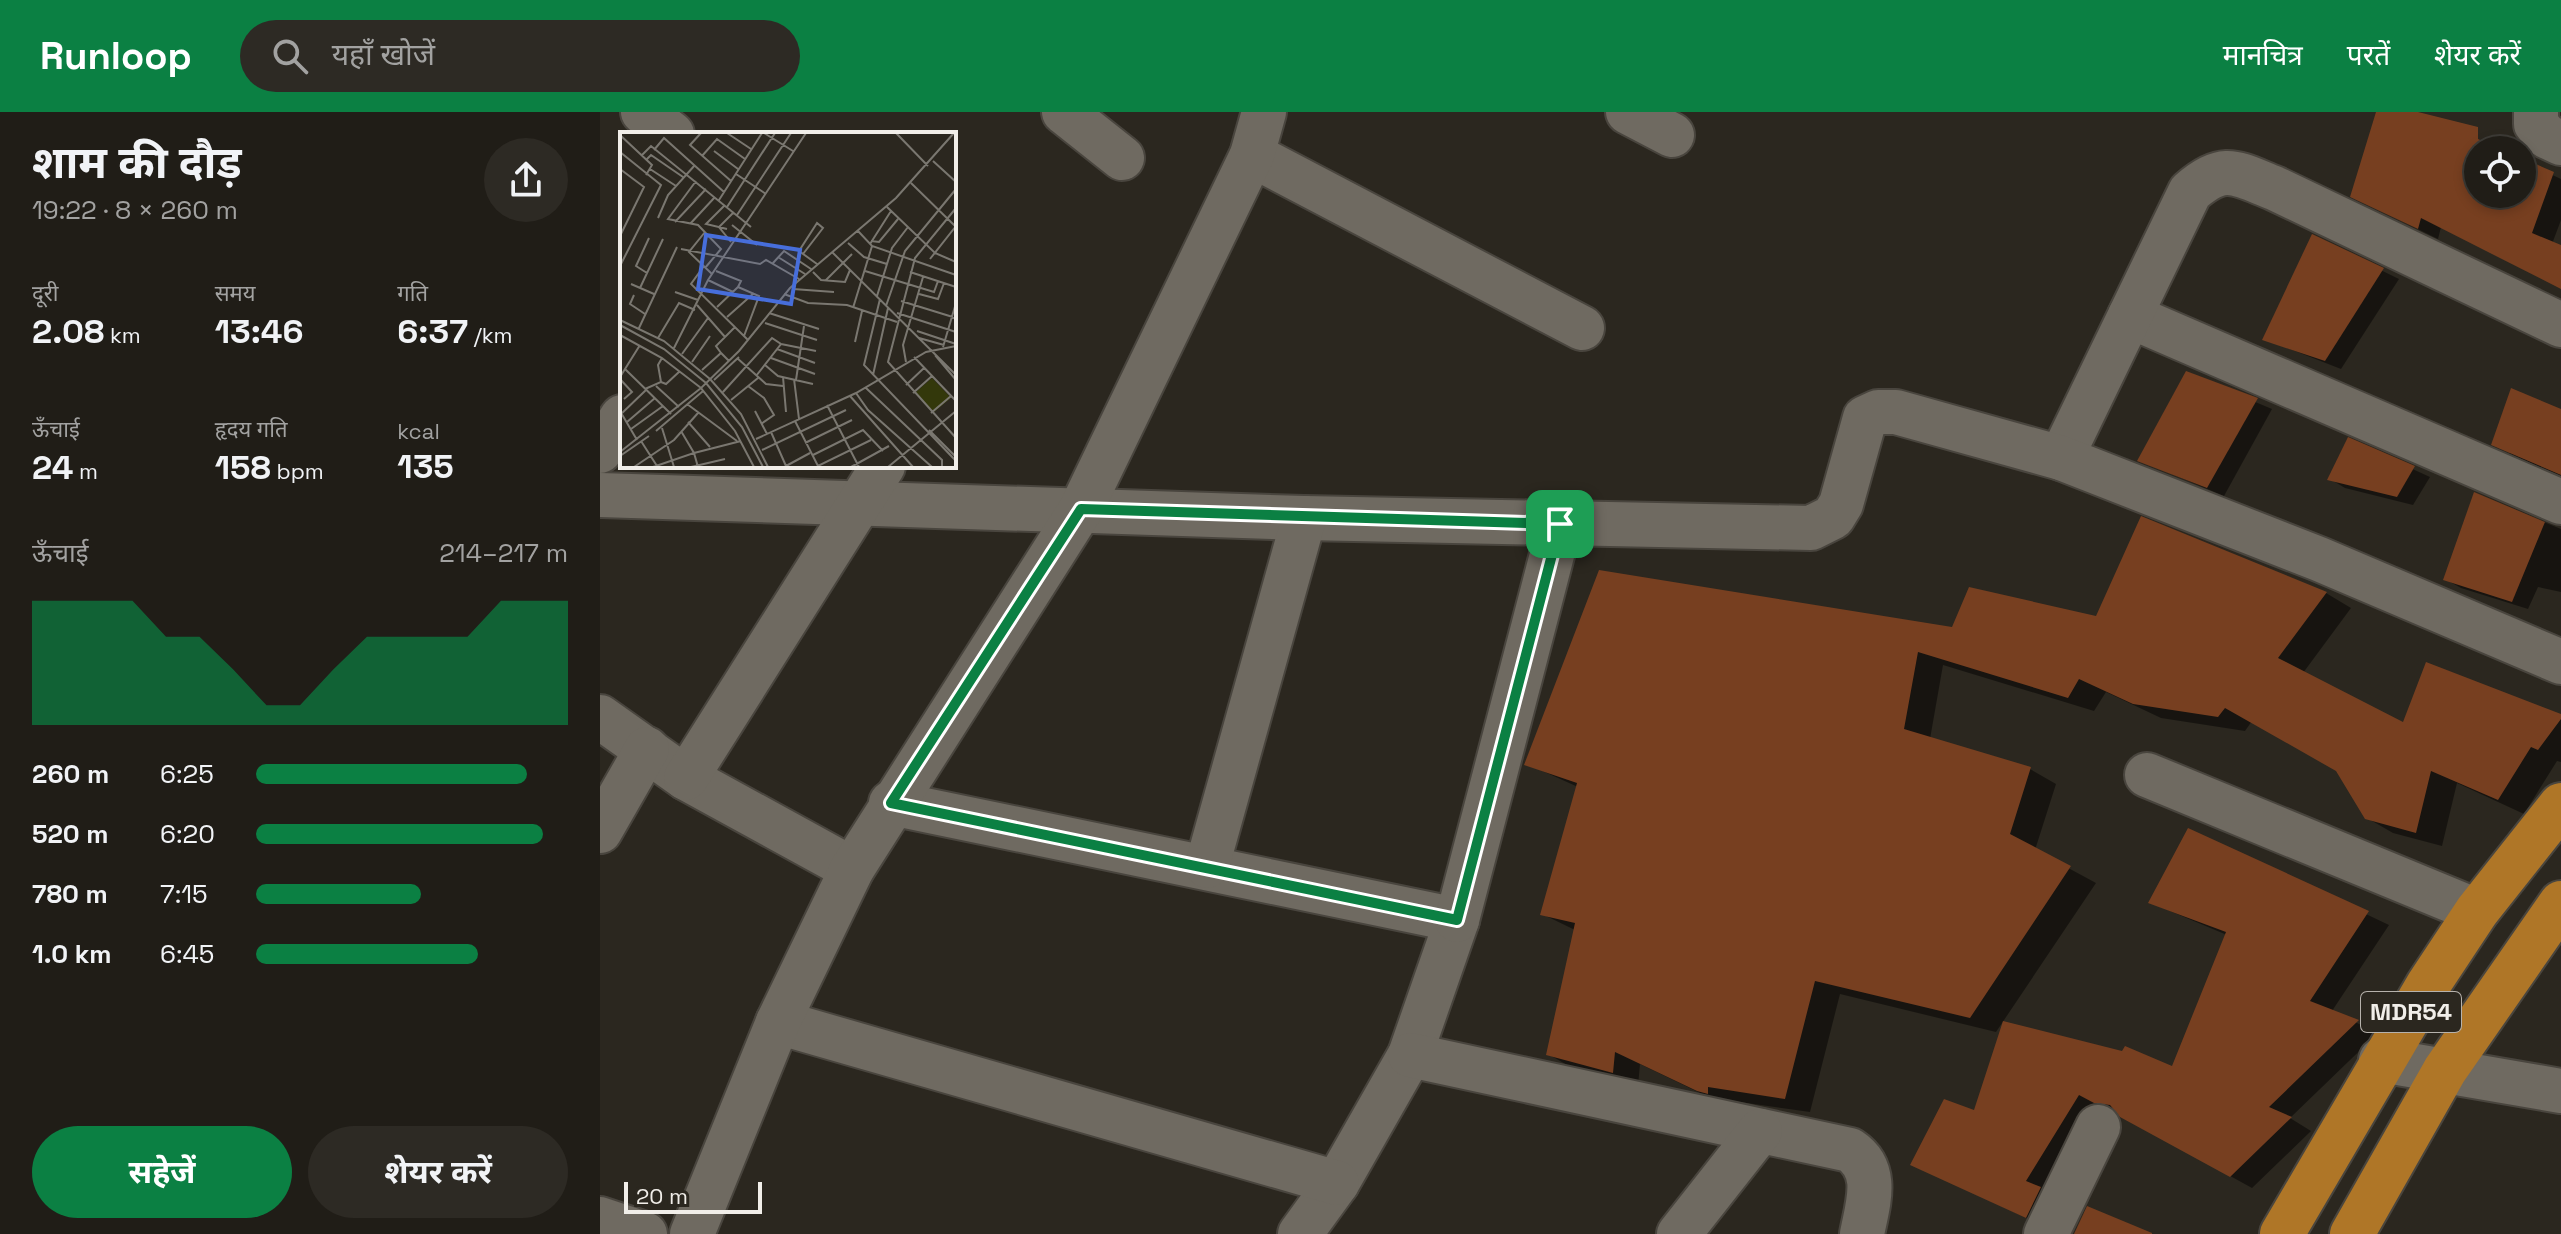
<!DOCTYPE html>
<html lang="hi">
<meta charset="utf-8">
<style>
body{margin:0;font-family:"Space Grotesk","Noto Sans Devanagari",sans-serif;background:#2d2a24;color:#f1f3f6;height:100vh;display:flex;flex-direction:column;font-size:30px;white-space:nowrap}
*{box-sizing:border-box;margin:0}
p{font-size:26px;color:#a2a2a1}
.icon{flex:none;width:44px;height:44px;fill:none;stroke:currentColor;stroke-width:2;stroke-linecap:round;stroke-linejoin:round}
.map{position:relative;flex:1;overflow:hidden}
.drawer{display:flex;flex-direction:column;background:#201d17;width:600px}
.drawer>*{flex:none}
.buttons{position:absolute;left:1864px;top:24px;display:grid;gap:16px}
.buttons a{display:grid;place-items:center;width:72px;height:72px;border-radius:50%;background:#201d17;box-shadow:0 4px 12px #0003,0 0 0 2px #3d3b36;font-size:40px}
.scale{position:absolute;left:24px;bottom:20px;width:138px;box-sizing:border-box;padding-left:8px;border:4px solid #f1eee9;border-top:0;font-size:22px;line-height:28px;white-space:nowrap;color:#f1eee9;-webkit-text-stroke:6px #2b271f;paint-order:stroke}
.pin{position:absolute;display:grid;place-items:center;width:68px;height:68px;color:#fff;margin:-34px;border-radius:16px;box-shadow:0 4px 12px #0006}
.round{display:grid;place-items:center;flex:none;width:84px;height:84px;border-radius:42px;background:#2d2a24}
.summary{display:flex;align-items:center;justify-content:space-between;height:136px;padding:0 32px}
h1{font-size:44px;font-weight:700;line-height:60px}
.stats{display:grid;grid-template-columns:repeat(3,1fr);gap:12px;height:136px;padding:8px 32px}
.stats div{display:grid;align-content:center}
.stats b{font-size:34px;font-weight:700}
.stats small{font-size:22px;font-weight:400}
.stats p{font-size:22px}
.chart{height:224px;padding:16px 32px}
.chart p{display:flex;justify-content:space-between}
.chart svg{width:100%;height:144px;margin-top:8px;fill:#0b8043;opacity:.7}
.button{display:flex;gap:16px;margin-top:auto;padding:16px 32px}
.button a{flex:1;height:92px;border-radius:48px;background:#0b8043;color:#fff;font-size:32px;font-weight:700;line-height:92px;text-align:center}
.button a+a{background:#2d2a24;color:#f1f3f6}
ul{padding:0 32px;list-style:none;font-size:26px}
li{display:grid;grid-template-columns:128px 96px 1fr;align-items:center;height:60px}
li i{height:20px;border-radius:10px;background:#0b8043}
header{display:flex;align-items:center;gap:48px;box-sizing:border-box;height:112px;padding:0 40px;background:#0b8043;color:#fff}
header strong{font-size:38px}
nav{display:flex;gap:44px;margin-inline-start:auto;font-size:28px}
.search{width:560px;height:72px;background:#2d2a24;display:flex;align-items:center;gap:20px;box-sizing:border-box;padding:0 28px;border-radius:44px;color:#a2a2a1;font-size:30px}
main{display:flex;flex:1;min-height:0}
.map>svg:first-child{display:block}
.shadow{fill:#0007}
.building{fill:#773f20}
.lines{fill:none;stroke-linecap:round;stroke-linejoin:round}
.minor-casing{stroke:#49453e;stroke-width:48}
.major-casing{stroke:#49453e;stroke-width:48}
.minor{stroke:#6f6a61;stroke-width:44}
.major{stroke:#af7627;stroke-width:44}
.route-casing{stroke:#fff;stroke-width:16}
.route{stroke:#0b8043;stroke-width:10}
.labels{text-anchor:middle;stroke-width:6;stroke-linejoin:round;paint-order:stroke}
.shield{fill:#2b271f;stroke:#b6b2ac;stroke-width:2}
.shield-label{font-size:24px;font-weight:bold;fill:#f1eee9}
.inset-road{fill:none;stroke:#7a7770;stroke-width:2}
.view{fill:#476edb;fill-opacity:0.15;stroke:#476edb;stroke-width:4}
.inset-edge{fill:none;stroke:#f1eee9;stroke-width:4}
</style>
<header>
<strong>Runloop</strong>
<div class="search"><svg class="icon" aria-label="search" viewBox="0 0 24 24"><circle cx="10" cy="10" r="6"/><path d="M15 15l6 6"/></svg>यहाँ खोजें</div>
<nav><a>मानचित्र</a><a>परतें</a><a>शेयर करें</a></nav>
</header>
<main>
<section class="drawer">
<div class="summary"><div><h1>शाम की दौड़</h1><p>19:22 · 8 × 260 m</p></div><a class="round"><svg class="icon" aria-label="share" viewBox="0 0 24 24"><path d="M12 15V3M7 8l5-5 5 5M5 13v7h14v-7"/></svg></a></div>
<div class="stats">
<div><p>दूरी</p><b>2.08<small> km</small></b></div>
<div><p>समय</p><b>13:46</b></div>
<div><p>गति</p><b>6:37<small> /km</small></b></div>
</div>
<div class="stats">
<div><p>ऊँचाई</p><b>24<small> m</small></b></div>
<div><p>हृदय गति</p><b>158<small> bpm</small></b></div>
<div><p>kcal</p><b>135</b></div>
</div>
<div class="chart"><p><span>ऊँचाई</span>214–217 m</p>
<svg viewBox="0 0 160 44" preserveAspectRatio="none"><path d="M0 44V6L10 6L20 6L30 6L40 17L50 17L60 27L70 38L80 38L90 27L100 17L110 17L120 17L130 17L140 6L150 6L160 6V44z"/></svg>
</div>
<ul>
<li><b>260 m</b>6:25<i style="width:87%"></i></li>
<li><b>520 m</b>6:20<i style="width:92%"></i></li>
<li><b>780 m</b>7:15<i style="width:53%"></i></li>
<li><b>1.0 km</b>6:45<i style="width:71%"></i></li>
</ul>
<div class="button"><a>सहेजें</a><a>शेयर करें</a></div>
</section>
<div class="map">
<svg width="1961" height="1122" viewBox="0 0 1961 1122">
<rect width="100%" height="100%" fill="#2b271f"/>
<!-- shadow -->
<g class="shadow">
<path d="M 1778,0 L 1810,0 L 1897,38 L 1878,38 L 1878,82 L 1922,82 L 1922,49 L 1961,67 L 1961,108 L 1952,132 L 1961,136 L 1961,176 L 1841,115 L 1838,127 L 1773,95 Z"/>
<path d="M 1713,125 L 1799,167 L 1741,257 L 1664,227 Z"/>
<path d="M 1586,261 L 1672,297 L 1624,384 L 1539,348 Z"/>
<path d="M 1961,300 L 1961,365 L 1909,341 Z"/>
<path d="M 1749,328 L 1830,365 L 1813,393 L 1745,376 L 1730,367 Z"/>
<path d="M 1875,382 L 1961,417 L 1961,480 L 1938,475 L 1928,497 L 1861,476 L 1845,467 Z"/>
<path d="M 1726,481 L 1751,496 L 1703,561 L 1804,613 L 1961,604 L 1961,650 L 1957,649 L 1924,702 L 1857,671 L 1842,734 L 1793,721 L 1767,706 L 1738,658 L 1652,609 L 1645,619 L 1561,606 L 1506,580 L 1494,599 L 1343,553 L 1330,627 L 1430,657 L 1456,672 L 1435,738 L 1496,771 L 1396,920 L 1240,882 L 1210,1000 L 1133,989 L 1133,995 L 1125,993 L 1040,952 L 1038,974 L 974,957 L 948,942 L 975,818 L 942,802 L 978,675 L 927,652 L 1353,517 L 1497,506 Z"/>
<path d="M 1589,718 L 1789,813 L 1732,899 L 1778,921 L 1690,1006 L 1711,1019 L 1652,1076 L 1501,993 L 1447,1081 L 1448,1116 L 1313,1053 L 1375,1001 L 1573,957 L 1627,823 L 1551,791 Z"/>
</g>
<!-- building -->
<g class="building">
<path d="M 1776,0 L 1818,0 L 1878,15 L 1878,27 L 1902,38 L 1878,38 L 1878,82 L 1922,82 L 1922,46 L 1954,60 L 1932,121 L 1961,133 L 1961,177 L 1821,106 L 1818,117 L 1750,85 Z"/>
<path d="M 1712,122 L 1784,156 L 1725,249 L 1662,228 Z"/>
<path d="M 1586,259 L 1658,286 L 1607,376 L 1537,349 Z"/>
<path d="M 1911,276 L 1961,297 L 1961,363 L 1891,333 Z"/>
<path d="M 1748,325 L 1815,354 L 1797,385 L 1727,368 Z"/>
<path d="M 1874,380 L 1945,410 L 1912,490 L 1843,468 Z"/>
<path d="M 1541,404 L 1727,480 L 1678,546 L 1803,610 L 1826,550 L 1961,602 L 1961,607 L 1938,638 L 1931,635 L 1898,688 L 1831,659 L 1816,721 L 1765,707 L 1736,659 L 1625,596 L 1618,605 L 1533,592 L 1479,567 L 1468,586 L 1318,540 L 1304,617 L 1431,655 L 1410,722 L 1471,754 L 1370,906 L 1215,869 L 1185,987 L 1108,975 L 1108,982 L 1097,979 L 1015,940 L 1013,961 L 946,943 L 975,811 L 940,803 L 977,671 L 924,653 L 999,458 L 1352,515 L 1369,475 L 1496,504 Z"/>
<path d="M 1588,716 L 1769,799 L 1710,889 L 1759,908 L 1669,995 L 1692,1005 L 1630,1065 L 1520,1005 L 1510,993 L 1494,991 L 1479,983 L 1426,1069 L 1441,1075 L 1426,1106 L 1310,1053 L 1344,987 L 1374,998 L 1403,909 L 1522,939 L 1525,934 L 1572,954 L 1626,820 L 1548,791 Z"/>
<path d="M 1487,1094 L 1552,1121 L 1552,1122 L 1474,1122 Z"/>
</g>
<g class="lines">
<defs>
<g id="minor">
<path d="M 43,0 L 72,22"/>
<path d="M 464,0 L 522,46"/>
<path d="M 1028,0 L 1072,23"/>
<path d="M 1936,0 L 1936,12 L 1946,24 L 1961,31"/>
<path d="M 652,43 L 982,216"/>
<path d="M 1530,204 L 1961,390"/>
<path d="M 0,339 L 22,305"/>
<path d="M 1461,346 L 1590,80 C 1624,50 1636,61 1674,76 L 1961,213"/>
<path d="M 0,383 L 704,406 L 1211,416 L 1233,405 L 1241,392 L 1265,306 L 1278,300 L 1296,300 L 1461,346 L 1719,447 L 1961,550"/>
<path d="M 0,605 L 86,666 L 252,757"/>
<path d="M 1547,663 L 1877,799"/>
<path d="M 86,666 L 283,354"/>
<path d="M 291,691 L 857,808 L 810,943 L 737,1071 L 700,1122"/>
<path d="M 0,719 L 47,637"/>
<path d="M 607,754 L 704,406"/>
<path d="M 857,808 L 960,412"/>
<path d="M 178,910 L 737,1071"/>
<path d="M 810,943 L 1250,1038 C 1280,1058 1268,1091 1262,1122"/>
<path d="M 1781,948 L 1961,979"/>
<path d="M 0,1107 L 45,1122"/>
<path d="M 92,1122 L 178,910 L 252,757 L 481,397 L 652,43 L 664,0"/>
<path d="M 1079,1122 L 1160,1019"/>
<path d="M 1446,1122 L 1498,1015"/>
</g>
<g id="major">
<path d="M 1682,1122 L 1828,873 L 1877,799 L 1961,693"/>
<path d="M 1752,1122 L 1845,958 L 1961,791"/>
</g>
</defs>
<!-- minor casing -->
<use href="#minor" class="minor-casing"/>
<!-- major casing -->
<use href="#major" class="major-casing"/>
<!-- minor -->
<use href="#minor" class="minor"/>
<!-- major -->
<use href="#major" class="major"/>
</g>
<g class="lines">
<defs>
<path id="route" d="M 481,397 L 960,412 L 857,808 L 291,691 Z"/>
</defs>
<!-- route casing -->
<use href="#route" class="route-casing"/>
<!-- route -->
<use href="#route" class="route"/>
</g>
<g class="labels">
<!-- shield labels -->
<rect class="shield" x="1761" y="880" width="100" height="40" rx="6"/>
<g class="shield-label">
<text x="1811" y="908">MDR54</text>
</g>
</g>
<!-- overview -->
<g transform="translate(20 20)">
<rect width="336" height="336" fill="#2b271f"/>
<path d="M 312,246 L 331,266 L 313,281 L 295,261 Z" fill="#33380b"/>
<path class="inset-road" d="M 81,1 L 70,13 L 111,49M 107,1 L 131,17M 144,1 L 173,19M 276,1 L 308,34M 0,3 L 32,33 L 26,43M 34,18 L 44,6 L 104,60M 94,19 L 118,37M 0,20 L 41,53 L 0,134M 21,24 L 31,14 L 131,95M 82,24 L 97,7 L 125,27M 26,28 L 31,23 L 63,45M 313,29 L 336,50M 0,37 L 24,55 L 0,104M 30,37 L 56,54M 116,42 L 146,62M 76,49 L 48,87 L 78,93 L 101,117 L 85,136M 291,51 L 335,94M 99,68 L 142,1M 105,73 L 86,92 L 107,97M 107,75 L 155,1M 267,75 L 315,121 L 336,130M 336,76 L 295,126 L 268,230 L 336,306M 117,83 L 171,1M 38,86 L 48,63 L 75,33M 55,90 L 86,57M 70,92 L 95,65M 112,93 L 137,113M 238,99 L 252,114 L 336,143M 85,100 L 69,120 L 92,142M 251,109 L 259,110 L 278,87M 111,110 L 99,95 L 114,80M 228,111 L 244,125 L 267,132M 250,112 L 271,79M 61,117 L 140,132 L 146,128 L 179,147M 212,120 L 336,243M 183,122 L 203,96 L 197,91 L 179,119 L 197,132M 158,125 L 185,142M 310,127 L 336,94M 153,131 L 164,119 L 191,137M 84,134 L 71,152 L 128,208M 96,139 L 121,149 L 118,155M 245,139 L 314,160 L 318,149M 193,140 L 201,148 L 225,150 L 230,138M 290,140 L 336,155M 27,141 L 16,134 L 29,106M 88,148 L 113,160M 206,148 L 232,122M 11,152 L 34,162M 118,155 L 139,164 L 124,204M 20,156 L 43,107M 173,157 L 214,160M 55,160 L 78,168M 164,162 L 188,171 L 227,173 L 277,190M 299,162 L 318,167 L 324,151M 14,163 L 10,172 L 25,182M 257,164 L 272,116 L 288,95M 260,167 L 244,233 L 336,329M 281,169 L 336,186M 77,173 L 105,205M 266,174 L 285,119 L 336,57M 97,175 L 118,155M 233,176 L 252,114M 149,181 L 199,197M 277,181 L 336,200M 107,185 L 134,161M 0,188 L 44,209 L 90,247M 145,191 L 197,208M 0,193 L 44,217 L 86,251 L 122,295 L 143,335M 19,196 L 57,115M 297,199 L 336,212M 0,203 L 42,226 L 81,256 L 0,320M 38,206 L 59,171 L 75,178M 299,206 L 324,213M 235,210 L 242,179M 161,212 L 196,219M 323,215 L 336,171M 54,216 L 88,148 L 186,1M 157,217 L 195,231M 101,221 L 96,214 L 115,195M 62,222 L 88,186M 315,223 L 336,248M 294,225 L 336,269M 117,226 L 146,252 L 163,254M 151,226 L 195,242M 72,230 L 90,204M 286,230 L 283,213 L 303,145M 145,233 L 158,244 L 193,252M 5,237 L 51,282M 82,238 L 101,221 L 109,229M 253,243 L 268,176M 0,245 L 20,213M 163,245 L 166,280M 0,247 L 12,260 L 4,267M 90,247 L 121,282 L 148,335M 174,247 L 179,287M 94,248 L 119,225M 176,248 L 184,194M 41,250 L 46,252 L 60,239M 286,253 L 304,236M 36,254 L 59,275M 128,254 L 144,266 L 154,283 L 141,292M 246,256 L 322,328 L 322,335M 25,257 L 41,250 L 38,233 L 42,226M 103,260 L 152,206 L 161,212 L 136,244M 236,261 L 248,278 L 312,335M 293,261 L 312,244M 230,264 L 293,335M 111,268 L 138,246M 67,272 L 117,309M 207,273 L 239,335M 0,279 L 17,308M 135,279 L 147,302M 311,281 L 331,264M 0,283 L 26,258M 175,289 L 198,334 L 251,308M 7,290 L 35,266M 68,290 L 90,315M 42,296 L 54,335M 11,297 L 43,274M 309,298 L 336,325M 36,299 L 83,259M 151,300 L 166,334M 136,307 L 236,261 L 306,220 L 336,214M 21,309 L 37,334M 185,311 L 232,288M 142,318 L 226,278M 193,323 L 243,298 L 263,319M 0,324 L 29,304M 166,334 L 190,321M 14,335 L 54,308 L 78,281M 33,335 L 74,321 L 61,299M 71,335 L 105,327M 78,335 L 74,321 L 121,309M 134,335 L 115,299 L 81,256 L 119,219 L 170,156 L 276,66 L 334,1M 231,335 L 269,314M 268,335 L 336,279"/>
<path class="view" d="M 86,103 L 180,118 L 171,172 L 78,157 Z"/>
<rect width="336" height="336" class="inset-edge"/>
</g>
</svg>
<div class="buttons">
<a><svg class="icon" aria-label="locate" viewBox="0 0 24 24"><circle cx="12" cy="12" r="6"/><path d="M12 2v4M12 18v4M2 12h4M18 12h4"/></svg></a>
</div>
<div class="scale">20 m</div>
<div class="pin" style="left:960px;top:412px;background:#1e9e55"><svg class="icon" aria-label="arrive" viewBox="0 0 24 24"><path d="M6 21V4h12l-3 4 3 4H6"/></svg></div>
</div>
</main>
